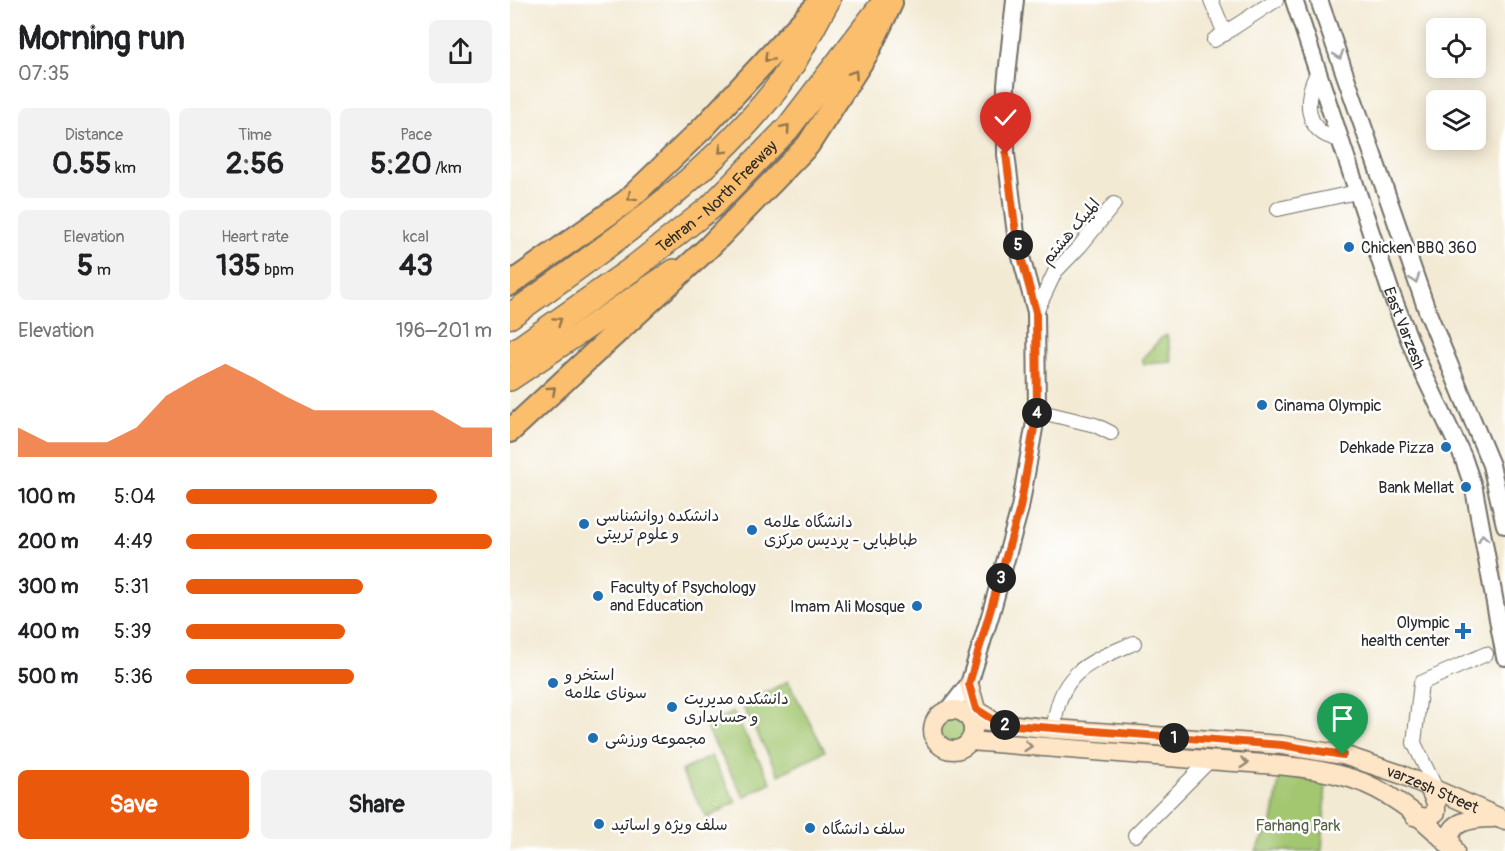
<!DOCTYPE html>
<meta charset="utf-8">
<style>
body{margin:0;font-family:Pangolin,"Playpen Sans Arabic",sans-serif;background:#f2f2f2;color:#202124;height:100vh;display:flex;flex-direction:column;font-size:22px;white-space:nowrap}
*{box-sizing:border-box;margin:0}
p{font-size:20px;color:#757577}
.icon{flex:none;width:33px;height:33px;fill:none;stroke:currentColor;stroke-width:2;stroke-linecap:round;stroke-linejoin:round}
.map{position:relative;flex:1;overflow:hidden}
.drawer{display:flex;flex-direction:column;background:#fff;width:510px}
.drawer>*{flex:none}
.buttons{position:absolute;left:916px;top:18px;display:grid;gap:12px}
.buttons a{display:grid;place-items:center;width:60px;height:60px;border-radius:9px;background:#fff;box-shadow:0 3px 15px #0003;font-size:30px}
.pin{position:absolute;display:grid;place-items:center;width:51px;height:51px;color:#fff;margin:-62px -26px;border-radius:50% 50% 50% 0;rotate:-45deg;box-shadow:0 0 6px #0007}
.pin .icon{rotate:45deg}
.km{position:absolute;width:30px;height:30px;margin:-15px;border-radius:50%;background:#222;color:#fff;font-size:16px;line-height:30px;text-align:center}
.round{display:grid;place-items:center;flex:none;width:63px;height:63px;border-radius:9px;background:#f2f2f2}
.summary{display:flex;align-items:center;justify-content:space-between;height:102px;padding:0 18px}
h1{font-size:33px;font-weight:700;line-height:45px}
.metrics{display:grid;grid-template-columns:repeat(3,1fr);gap:9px;height:102px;padding:6px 18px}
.metrics div{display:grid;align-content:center;border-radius:9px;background:#f2f2f2;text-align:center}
.metrics b{font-size:30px;font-weight:700}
.metrics small{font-size:16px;font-weight:400}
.metrics p{font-size:16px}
.chart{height:168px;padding:12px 18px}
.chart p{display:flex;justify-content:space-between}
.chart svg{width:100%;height:108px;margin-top:6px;fill:#ea580c;opacity:.7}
.primary-button{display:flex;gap:12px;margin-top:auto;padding:12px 18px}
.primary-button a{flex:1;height:69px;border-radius:9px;background:#ea580c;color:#fff;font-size:24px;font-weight:700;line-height:69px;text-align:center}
.primary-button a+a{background:#f2f2f2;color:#202124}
ul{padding:0 18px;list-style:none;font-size:20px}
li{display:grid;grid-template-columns:96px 72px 1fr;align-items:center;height:45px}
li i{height:15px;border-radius:8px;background:#ea580c}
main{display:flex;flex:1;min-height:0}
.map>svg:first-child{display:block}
.green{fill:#a3c670;stroke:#67784e;stroke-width:1.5}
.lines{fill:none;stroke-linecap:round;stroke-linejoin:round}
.minor-casing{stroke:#716e66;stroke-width:16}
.tertiary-casing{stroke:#716e66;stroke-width:20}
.secondary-casing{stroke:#716e66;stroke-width:21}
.primary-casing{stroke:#716e66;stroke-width:24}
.trunk-casing{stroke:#716e66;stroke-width:26}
.motorway-casing{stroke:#716e66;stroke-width:27}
.minor{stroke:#fff;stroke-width:14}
.tertiary{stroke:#fff;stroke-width:16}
.secondary{stroke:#fde5c5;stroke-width:18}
.primary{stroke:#fabe6d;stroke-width:21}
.trunk{stroke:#fabe6d;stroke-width:22}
.motorway{stroke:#fabe6d;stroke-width:24}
.oneway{stroke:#a0a0a0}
.oneway2{stroke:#92744c}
.oneway3{stroke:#948878}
.route-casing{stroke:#fff;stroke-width:12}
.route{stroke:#ea580c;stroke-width:8}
.poi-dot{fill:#1f6fb2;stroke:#fff;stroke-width:2}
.labels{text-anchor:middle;stroke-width:5;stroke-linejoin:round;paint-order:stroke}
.street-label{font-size:16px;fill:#2b2b2b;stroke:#fff}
.poi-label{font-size:16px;fill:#2b2b2b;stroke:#fff;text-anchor:start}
.park-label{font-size:16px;fill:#556143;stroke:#fff}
</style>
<main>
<section class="drawer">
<div class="summary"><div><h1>Morning run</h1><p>07:35</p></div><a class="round"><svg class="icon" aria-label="share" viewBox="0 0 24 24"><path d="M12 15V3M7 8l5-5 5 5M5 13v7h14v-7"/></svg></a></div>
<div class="metrics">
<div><p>Distance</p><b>0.55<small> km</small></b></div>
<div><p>Time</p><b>2:56</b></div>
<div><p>Pace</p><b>5:20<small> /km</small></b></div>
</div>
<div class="metrics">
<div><p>Elevation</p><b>5<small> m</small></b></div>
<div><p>Heart rate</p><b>135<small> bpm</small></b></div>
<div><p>kcal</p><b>43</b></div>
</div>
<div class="chart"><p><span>Elevation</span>196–201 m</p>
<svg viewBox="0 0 160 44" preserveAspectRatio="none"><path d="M0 44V32L10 38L20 38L30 38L40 32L50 19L60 12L70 6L80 12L90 19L100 25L110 25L120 25L130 25L140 25L150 32L160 32V44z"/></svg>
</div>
<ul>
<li><b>100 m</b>5:04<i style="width:82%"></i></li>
<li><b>200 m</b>4:49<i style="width:100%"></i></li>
<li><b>300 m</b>5:31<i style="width:58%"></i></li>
<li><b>400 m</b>5:39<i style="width:52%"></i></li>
<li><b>500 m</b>5:36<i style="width:55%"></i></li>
</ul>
<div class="primary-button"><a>Save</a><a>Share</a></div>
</section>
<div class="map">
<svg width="995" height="851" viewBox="0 0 995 851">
<rect width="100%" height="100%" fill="#fff"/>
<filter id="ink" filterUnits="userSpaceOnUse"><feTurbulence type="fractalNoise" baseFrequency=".0167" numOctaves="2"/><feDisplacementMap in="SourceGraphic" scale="12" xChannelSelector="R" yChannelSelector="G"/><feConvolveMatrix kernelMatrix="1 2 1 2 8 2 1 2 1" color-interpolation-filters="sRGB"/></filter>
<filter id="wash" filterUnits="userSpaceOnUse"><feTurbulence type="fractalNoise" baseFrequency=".008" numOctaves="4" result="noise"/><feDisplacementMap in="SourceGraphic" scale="24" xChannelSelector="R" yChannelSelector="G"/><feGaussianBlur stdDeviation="1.35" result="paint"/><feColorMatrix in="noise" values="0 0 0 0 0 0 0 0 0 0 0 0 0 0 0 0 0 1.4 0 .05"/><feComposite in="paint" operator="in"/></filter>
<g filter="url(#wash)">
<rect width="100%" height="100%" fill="#f3ead4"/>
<!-- green -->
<g class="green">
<path d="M 657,335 L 662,362 L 634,364 L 632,359 L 651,338 Z"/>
<path d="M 278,681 L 315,751 L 269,775 L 232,705 Z"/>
<path d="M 223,712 L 261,782 L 234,797 L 195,726 Z"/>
<circle cx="443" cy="730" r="18"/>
<path d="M 201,756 L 226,802 L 197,818 L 171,771 Z"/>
<path d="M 770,775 L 816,782 L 812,851 L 746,851 L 762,822 Z"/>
</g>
</g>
<g filter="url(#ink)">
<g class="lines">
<defs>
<g id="minor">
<path d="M 701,0 L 715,34"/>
<path d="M 704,40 L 766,0"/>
<path d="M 808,72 C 793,96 794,135 829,139"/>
<path d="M 768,209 L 847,192"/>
<path d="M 526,312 L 545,272 L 570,246 L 604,204"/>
<path d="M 527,411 L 585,425 L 601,433"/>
<path d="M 544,729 C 548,673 577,663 624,643"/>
<path d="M 927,791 L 904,743 L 911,683 L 976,654"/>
<path d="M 625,835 L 699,761"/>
</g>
<g id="tertiary">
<path id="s1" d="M 784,0 L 881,293 L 909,364 L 953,457 L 964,489 L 995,657"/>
<path d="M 809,0 L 918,313 L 981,465 L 995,525"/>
<path d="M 438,711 L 459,684 L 481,613 L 510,508 L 527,411 L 526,312 L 507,242 L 496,154 L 496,85 L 505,0"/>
</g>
<g id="secondary">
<path d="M 459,684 L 466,709 L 483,721"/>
<circle cx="443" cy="730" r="20"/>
<path id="s2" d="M 460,720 L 544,729 L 772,745 L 833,755 L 890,774 L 995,820"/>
<path d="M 460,741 C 539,748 618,754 696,760 C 747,764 805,764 854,783 C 887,797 921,824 944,851"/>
<path d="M 904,816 L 918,818 L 926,812 L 926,803 L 919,788"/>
<path d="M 945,851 C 928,821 964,818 984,818"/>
</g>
<path id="primary" d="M 0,380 L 164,270"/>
<g id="trunk">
<path d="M 0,284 L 117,201 L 194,127 L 312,0"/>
<path d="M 0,431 L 199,247 L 298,145 L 357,53 L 381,3"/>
</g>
<g id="motorway">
<path d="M 0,316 C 91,251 188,185 259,98 C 282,71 300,31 318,0"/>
<path id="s3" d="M 0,355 L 121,270 L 201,207 L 278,128 L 376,0"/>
</g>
</defs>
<!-- minor casing -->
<use href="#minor" class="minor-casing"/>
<!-- tertiary casing -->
<use href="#tertiary" class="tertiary-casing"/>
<!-- secondary casing -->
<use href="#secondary" class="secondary-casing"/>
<!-- primary casing -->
<use href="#primary" class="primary-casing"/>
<!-- trunk casing -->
<use href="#trunk" class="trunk-casing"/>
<!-- motorway casing -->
<use href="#motorway" class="motorway-casing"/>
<!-- minor -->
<use href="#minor" class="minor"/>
<!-- tertiary -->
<use href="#tertiary" class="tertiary"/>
<!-- secondary -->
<use href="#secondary" class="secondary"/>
<!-- primary -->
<use href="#primary" class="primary"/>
<!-- trunk -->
<use href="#trunk" class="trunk"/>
<!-- motorway -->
<use href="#motorway" class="motorway"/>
</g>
<!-- one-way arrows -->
<defs><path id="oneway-chevron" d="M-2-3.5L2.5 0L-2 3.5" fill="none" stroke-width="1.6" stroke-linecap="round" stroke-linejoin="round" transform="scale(1.5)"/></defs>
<g class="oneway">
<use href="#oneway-chevron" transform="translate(829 55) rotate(71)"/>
<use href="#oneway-chevron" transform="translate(905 279) rotate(70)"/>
<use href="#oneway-chevron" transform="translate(973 538) rotate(-100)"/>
</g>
<g class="oneway2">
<use href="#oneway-chevron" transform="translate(258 58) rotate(133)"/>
<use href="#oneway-chevron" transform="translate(344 74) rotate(-57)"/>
<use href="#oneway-chevron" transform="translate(276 128) rotate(-49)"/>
<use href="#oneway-chevron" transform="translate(212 150) rotate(135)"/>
<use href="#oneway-chevron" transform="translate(121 197) rotate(139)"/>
<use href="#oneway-chevron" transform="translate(48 321) rotate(-35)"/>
<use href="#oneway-chevron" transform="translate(42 390) rotate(-42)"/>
</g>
<g class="oneway3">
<use href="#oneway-chevron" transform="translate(518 746) rotate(5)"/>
<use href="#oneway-chevron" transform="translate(734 763) rotate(4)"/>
</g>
</g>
<g class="lines" filter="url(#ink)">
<defs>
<path id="route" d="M 496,154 L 507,242 L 526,312 L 527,411 L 510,508 L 459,684 L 466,709 L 490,724 L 772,745 L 833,755"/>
</defs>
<!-- route casing -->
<use href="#route" class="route-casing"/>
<!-- route -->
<use href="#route" class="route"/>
</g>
<!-- markers -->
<g class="poi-dot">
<circle cx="839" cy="247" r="6"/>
<circle cx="752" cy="405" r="6"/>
<circle cx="936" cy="447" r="6"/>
<circle cx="956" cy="487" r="6"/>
<circle cx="74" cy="524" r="6"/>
<circle cx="242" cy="530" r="6"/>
<circle cx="88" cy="596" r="6"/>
<circle cx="407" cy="606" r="6"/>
<path d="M950 622h6v6h6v6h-6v6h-6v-6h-6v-6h6z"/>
<circle cx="43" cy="683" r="6"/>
<circle cx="162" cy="707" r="6"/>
<circle cx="83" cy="738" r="6"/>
<circle cx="89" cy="824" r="6"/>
<circle cx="300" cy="828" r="6"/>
</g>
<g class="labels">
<!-- street labels -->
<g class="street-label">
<text dy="6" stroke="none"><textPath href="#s3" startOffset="261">Tehran - North Freeway</textPath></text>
<text transform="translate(560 231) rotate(-50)" y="6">المپیک هشتم</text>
<text dy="6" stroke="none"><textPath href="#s1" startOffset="346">East Varzesh</textPath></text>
<text dy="6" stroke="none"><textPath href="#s2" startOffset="471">varzesh Street</textPath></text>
</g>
<!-- poi labels -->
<g class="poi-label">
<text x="851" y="253">Chicken BBQ 360</text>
<text x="764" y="411">Cinama Olympic</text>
<text x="924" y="453" text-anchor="end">Dehkade Pizza</text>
<text x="944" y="493" text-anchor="end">Bank Mellat</text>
<text x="86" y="521">دانشکده روانشناسی<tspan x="86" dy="18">و علوم تربیتی</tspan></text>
<text x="254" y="527">دانشگاه علامه<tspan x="254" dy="18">طباطبایی - پردیس مرکزی</tspan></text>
<text x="100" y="593">Faculty of Psychology<tspan x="100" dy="18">and Education</tspan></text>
<text x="395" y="612" text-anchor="end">Imam Ali Mosque</text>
<text x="940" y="628" text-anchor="end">Olympic<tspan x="940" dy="18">health center</tspan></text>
<text x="55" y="680">استخر و<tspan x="55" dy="18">سونای علامه</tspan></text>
<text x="174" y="704">دانشکده مدیریت<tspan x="174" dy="18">و حسابداری</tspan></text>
<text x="95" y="744">مجموعه ورزشی</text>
<text x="101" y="830">سلف ویژه و اساتید</text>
<text x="312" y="834">سلف دانشگاه</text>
</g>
<!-- park labels -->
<g class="park-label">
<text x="788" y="831">Farhang Park</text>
</g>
</g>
</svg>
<div class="buttons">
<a><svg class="icon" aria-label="locate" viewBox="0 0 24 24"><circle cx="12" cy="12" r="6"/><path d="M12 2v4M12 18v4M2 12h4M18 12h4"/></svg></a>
<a><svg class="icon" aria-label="layers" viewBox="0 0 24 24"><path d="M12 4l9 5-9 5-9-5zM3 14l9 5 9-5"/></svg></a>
</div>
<div class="pin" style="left:833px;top:755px;background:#1e9e55"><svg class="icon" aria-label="arrive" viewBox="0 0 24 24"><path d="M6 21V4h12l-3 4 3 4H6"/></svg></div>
<div class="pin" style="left:496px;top:154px;background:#d93025"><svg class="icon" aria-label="check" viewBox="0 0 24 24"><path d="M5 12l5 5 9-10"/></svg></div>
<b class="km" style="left:664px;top:738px">1</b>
<b class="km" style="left:495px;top:725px">2</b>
<b class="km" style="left:491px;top:578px">3</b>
<b class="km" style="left:527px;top:413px">4</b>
<b class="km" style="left:508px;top:245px">5</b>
</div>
</main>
